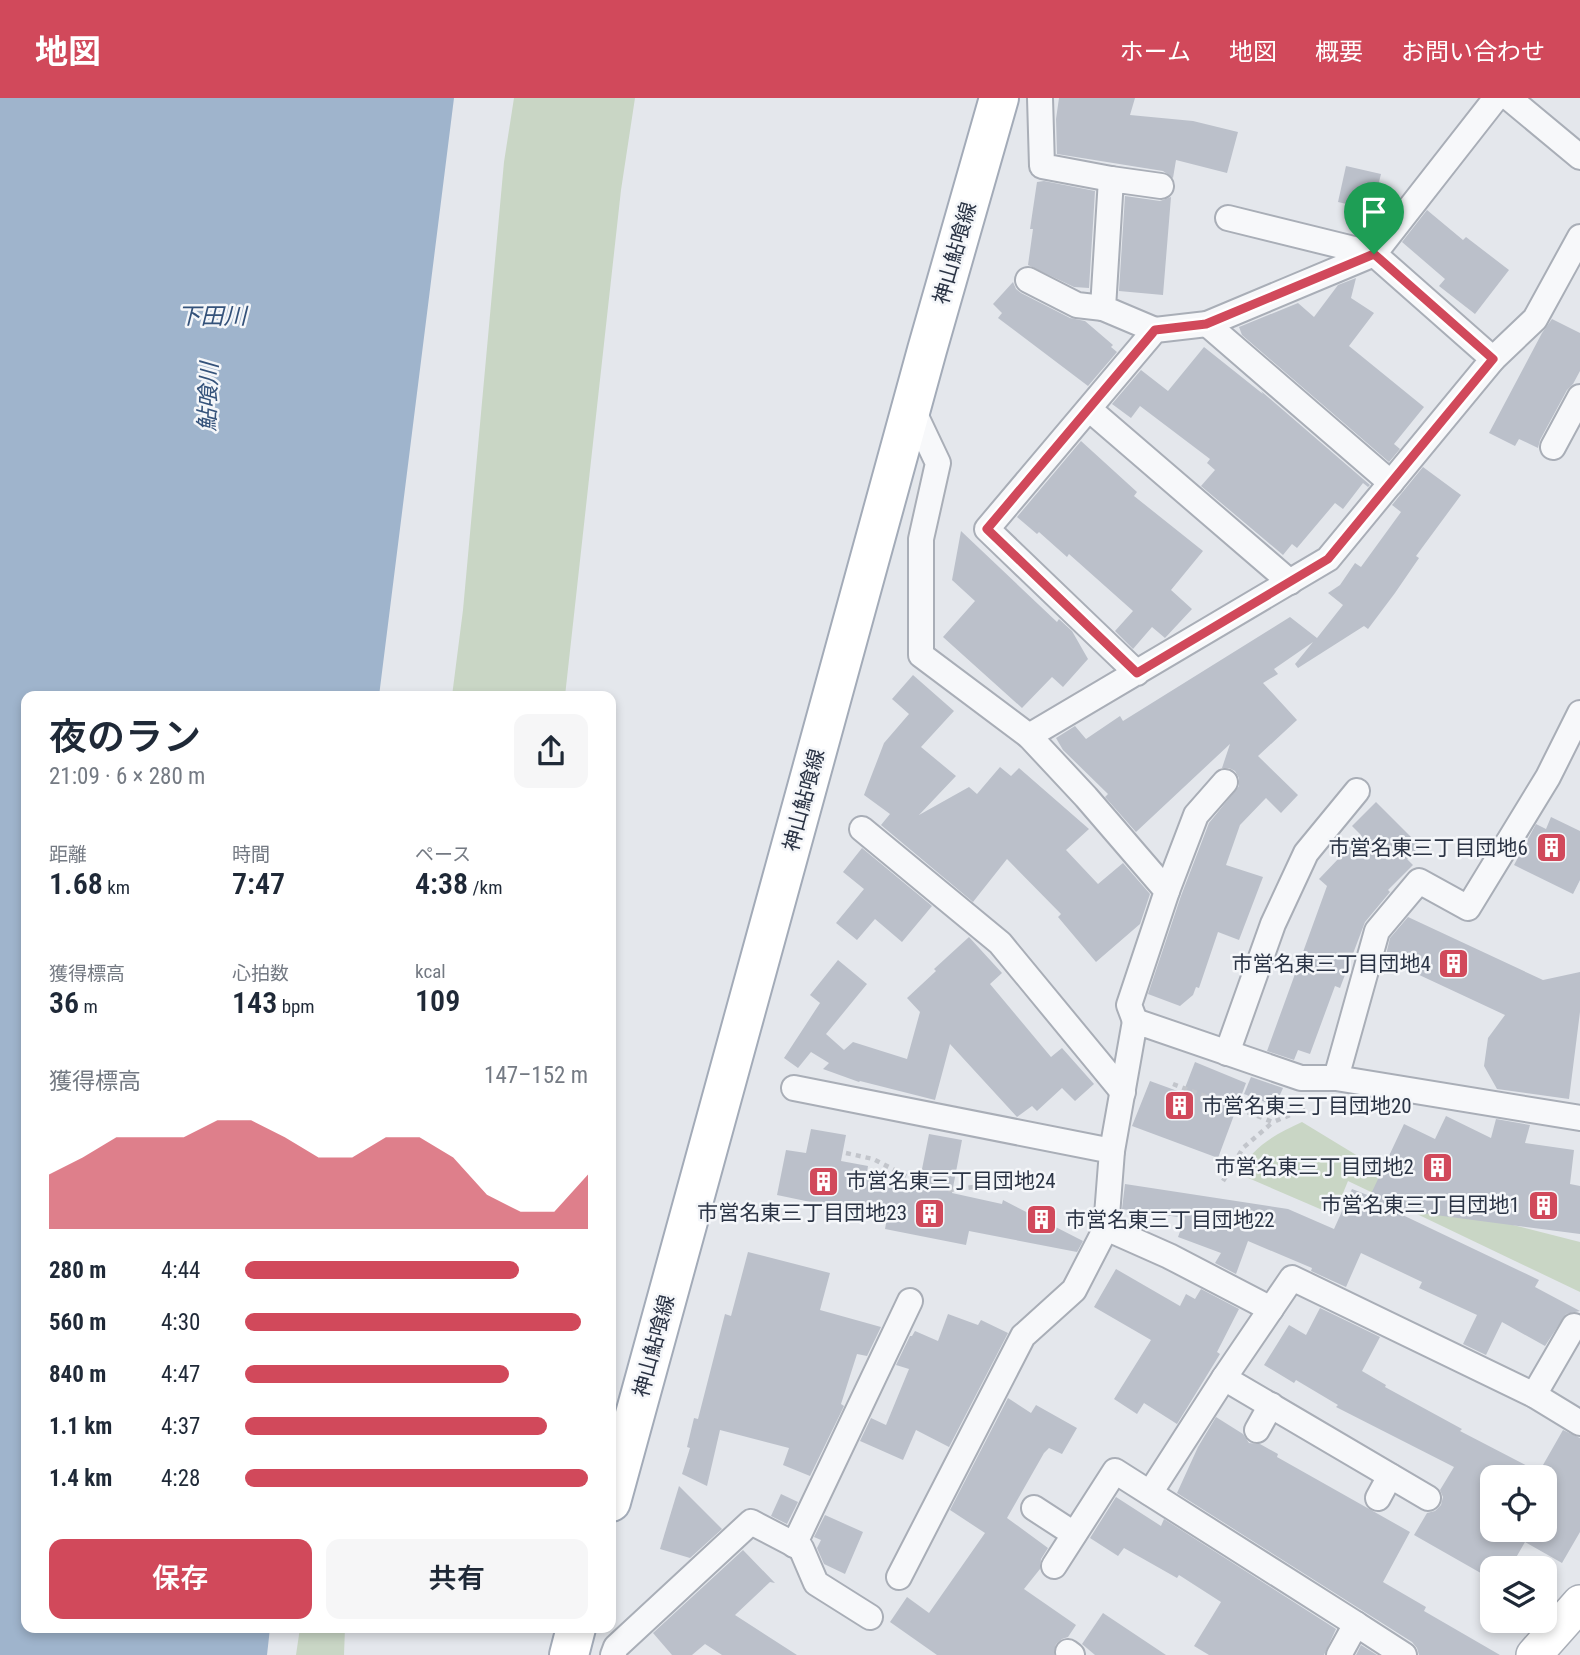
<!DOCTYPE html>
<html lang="ja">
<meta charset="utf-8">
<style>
body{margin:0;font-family:"Roboto Condensed","Noto Sans JP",sans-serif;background:#f6f6f7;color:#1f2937;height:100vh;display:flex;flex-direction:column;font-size:26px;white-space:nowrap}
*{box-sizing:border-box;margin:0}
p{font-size:23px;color:#747a83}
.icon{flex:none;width:38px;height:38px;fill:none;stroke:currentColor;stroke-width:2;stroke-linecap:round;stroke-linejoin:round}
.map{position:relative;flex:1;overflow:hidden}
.details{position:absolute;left:21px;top:593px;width:595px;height:942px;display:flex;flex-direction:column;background:#fff;border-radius:14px;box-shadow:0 4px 10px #0003}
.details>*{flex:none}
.buttons{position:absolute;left:1480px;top:1367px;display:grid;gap:14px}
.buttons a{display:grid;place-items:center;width:77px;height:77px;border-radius:14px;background:#fff;box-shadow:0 4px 10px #0003;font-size:35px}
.pin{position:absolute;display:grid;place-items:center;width:60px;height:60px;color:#fff;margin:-72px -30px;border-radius:50% 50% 50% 0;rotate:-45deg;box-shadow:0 0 7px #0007}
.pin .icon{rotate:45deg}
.round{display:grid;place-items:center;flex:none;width:74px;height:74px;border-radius:14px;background:#f6f6f7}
.summary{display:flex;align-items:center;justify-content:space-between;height:119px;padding:0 28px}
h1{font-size:38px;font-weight:600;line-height:52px}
.figures{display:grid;grid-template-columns:repeat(3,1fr);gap:10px;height:119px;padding:7px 28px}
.figures div{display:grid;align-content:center}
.figures b{font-size:30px;font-weight:600}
.figures small{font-size:19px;font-weight:400}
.figures p{font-size:19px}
.chart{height:196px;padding:14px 28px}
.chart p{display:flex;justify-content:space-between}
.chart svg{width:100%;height:126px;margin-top:7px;fill:#d1495b;opacity:.7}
.cta{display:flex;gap:14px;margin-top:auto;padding:14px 28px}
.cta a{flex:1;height:80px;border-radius:14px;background:#d1495b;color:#fff;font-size:28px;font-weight:600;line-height:80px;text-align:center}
.cta a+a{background:#f6f6f7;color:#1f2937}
ul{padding:0 28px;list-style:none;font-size:23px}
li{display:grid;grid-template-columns:112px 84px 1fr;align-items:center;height:52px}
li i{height:18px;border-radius:9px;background:#d1495b}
header{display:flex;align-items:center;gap:42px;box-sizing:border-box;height:98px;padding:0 35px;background:#d1495b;color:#fff}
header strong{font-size:33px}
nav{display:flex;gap:38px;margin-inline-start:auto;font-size:24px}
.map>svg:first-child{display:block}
.green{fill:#c9d6c5}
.water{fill:#9fb4cc}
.building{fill:#bbc0ca;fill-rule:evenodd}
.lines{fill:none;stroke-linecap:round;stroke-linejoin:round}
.street-casing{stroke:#a9aeb7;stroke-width:28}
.secondary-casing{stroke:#a9aeb7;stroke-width:38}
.primary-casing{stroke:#a3abb8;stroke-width:42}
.path{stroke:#c2c5cb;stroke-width:4.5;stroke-dasharray:5 5;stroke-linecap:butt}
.street{stroke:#f7f8fa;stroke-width:24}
.secondary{stroke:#fff;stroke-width:35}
.primary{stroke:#fff;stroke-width:38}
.route-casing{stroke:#fff;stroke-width:14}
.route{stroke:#d1495b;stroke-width:9}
.labels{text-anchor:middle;stroke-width:5;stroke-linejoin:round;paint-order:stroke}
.street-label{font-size:21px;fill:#2b3445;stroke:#f4f6f9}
.poi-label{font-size:21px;fill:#2b3445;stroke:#f4f6f9;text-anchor:end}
.water-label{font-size:23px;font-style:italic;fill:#34527a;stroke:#f4f6f9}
</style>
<header>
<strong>地図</strong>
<nav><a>ホーム</a><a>地図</a><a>概要</a><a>お問い合わせ</a></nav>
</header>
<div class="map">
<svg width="1580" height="1557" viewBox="0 0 1580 1557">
<rect width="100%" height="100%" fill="#e4e7ec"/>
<!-- green -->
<g class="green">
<path d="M 514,0 L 635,0 L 621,92 L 565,598 L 452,598 L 463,512 L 504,64 Z"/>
<path d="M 1302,1024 L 1376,1069 L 1481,1119 L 1580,1144 L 1580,1194 L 1348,1083 L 1334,1117 L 1239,1076 C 1252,1048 1276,1036 1302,1024 Z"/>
<path d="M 300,1530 L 345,1530 L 344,1557 L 296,1557 Z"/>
</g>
<!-- water -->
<path class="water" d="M 0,0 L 454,0 L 379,598 L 26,598 L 26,1530 L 270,1530 L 267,1557 L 0,1557 Z"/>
<!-- building -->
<g class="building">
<path d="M 1059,0 L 1135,0 L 1130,17 L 1193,23 L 1238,34 L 1227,75 L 1176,62 L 1173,80 L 1163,73 L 1057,56 L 1056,21 Z"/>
<path d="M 1346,68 L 1381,76 L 1372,112 L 1338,104 Z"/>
<path d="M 1044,83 L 1095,93 L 1089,190 L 1074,189 L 1028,167 L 1033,131 L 1030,131 L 1037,84 Z"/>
<path d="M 1125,98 L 1160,103 L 1171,99 L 1163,197 L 1119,193 Z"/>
<path d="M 1427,112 L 1463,142 L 1466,139 L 1509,172 L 1475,216 L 1439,188 L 1445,181 L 1402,144 Z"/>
<path d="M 1356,180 L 1351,200 L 1374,215 L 1349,248 L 1424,309 L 1394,346 L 1400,351 L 1389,364 L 1242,237 L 1239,229 L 1298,205 L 1314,219 L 1338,187 Z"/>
<path d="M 1013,184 L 1016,191 L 1021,195 L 1070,220 L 1085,223 L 1113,247 L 1111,249 L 1117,254 L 1088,288 L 998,220 L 1002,215 L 993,206 Z"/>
<path d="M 1552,221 L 1580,235 L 1580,273 L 1573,286 L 1567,292 L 1540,342 L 1538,350 L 1519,341 L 1515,348 L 1489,335 L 1542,235 Z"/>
<path d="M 1204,249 L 1263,296 L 1261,293 L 1370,387 L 1368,389 L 1363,385 L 1343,411 L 1335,405 L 1297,450 L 1292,446 L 1283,457 L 1201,388 L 1215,372 L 1207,365 L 1210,361 L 1140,308 L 1131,320 L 1112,306 L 1141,272 L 1168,293 Z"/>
<path d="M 1081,343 L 1137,394 L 1134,398 L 1203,453 L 1171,492 L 1192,511 L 1165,540 L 1152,529 L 1133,551 L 1115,533 L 1133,513 L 1069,456 L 1067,459 L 1039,434 L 1037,436 L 1017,419 Z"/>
<path d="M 1423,369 L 1461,397 L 1416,458 L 1419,460 L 1395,495 L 1368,531 L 1364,528 L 1298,570 L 1295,566 L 1313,544 L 1274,571 L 1278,576 L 1263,585 L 1297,622 L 1258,658 L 1298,697 L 1281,715 L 1266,700 L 1240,727 L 1226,767 L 1263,779 L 1239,842 L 1218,834 L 1199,890 L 1196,889 L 1193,897 L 1180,908 L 1148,896 L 1181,798 L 1209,725 L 1239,688 L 1239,680 L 1235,673 L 1229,670 L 1222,670 L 1230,646 L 1136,734 L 1105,699 L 1108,696 L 1063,652 L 1056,640 L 1075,628 L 1086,641 L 1120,618 L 1123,623 L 1290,519 L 1317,540 L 1343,507 L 1328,495 L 1340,487 L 1355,465 L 1361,469 L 1401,414 L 1392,407 Z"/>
<path d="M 961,433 L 1057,524 L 1059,521 L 1072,533 L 1088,561 L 1063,589 L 1052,579 L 1022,610 L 943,539 L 975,503 L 952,482 Z"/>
<path d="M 913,577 L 954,613 L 921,649 L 956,678 L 919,717 L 969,689 L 977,696 L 1000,669 L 1011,678 L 1019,670 L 1089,731 L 1066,752 L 1098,786 L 1123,765 L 1150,796 L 1140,826 L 1096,864 L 1058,819 L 1061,816 L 1007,761 L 973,804 L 881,727 L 890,716 L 864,697 L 884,645 L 909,616 L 892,601 Z"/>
<path d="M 1376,704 L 1420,748 L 1407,761 L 1413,767 L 1388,792 L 1390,794 L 1365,824 L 1340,890 L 1335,888 L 1310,956 L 1298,952 L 1294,962 L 1267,953 L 1327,788 L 1319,781 L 1361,737 L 1352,728 Z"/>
<path d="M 1551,719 L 1580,733 L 1580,782 L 1573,796 L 1514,767 L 1536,726 L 1546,731 Z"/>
<path d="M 862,750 L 932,808 L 902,844 L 875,821 L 857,842 L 836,825 L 864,791 L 843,774 Z"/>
<path d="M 1408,819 L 1543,882 L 1580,874 L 1580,914 L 1569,1001 L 1497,991 L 1484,968 L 1488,940 L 1505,917 L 1385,861 L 1390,840 Z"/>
<path d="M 969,839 L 1002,875 L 990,886 L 1051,959 L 1062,950 L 1094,986 L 1075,1003 L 1062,990 L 1037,1013 L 1032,1008 L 1017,1019 L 950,946 L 935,1002 L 860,983 L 859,984 L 823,971 L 829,965 L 811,954 L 798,970 L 784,960 L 820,905 L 810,897 L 838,862 L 867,886 L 826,936 L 844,952 L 853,944 L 907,961 L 920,914 L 907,900 L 936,873 L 934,871 Z"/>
<path d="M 1195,964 L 1246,985 L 1218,1060 L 1132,1028 L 1150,983 L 1183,995 Z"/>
<path d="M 1251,979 L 1283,990 L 1275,1008 L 1244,996 Z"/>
<path d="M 1446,1018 L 1491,1040 L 1496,1021 L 1530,1027 L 1525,1045 L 1574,1052 L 1570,1086 L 1580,1088 L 1580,1136 L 1390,1111 L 1539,1182 L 1535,1189 L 1580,1213 L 1566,1216 L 1545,1248 L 1502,1224 L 1486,1257 L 1463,1246 L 1477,1217 L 1419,1190 L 1422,1184 L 1361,1155 L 1346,1189 L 1311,1173 L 1312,1170 L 1248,1143 L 1236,1176 L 1215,1165 L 1221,1155 L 1178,1139 L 1185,1120 L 1122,1111 L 1125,1086 L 1288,1111 L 1334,1131 L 1352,1091 L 1370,1098 L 1404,1026 L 1435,1041 Z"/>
<path d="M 811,1031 L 846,1037 L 841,1063 L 868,1068 L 866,1081 L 918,1091 L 929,1036 L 962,1042 L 952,1095 L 1002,1106 L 1003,1102 L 1083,1143 L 1077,1154 L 969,1133 L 966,1147 L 885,1131 L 887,1120 L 777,1097 L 786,1052 L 806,1055 Z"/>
<path d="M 748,1154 L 830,1175 L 820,1212 L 881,1229 L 867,1258 L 857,1256 L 841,1306 L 844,1308 L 810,1378 L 783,1367 L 789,1350 L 720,1332 L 707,1388 L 682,1376 L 690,1350 L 687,1349 L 694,1320 L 698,1321 L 725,1216 L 731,1218 Z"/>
<path d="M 1116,1171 L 1180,1208 L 1186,1196 L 1195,1201 L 1201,1191 L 1239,1211 L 1217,1254 L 1220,1256 L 1177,1326 L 1144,1305 L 1137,1316 L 1114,1301 L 1151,1242 L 1094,1209 Z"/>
<path d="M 1320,1210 L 1380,1239 L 1362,1273 L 1386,1287 L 1385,1289 L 1462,1331 L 1460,1333 L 1539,1374 L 1563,1332 L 1580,1340 L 1580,1434 L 1562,1465 L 1525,1444 L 1510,1470 L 1493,1470 L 1493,1482 L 1414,1437 L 1427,1415 L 1435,1413 L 1441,1407 L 1443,1399 L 1440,1392 L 1454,1369 L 1336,1309 L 1338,1307 L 1296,1282 L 1294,1285 L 1264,1267 L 1289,1227 L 1306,1237 ZM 1493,1379 L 1545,1379 L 1545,1432 L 1493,1432 Z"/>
<path d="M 948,1216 L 978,1227 L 981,1222 L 1008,1235 L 949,1349 L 916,1332 L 903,1362 L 860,1343 L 871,1320 L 886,1327 L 909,1271 L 896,1267 L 910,1238 L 912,1238 L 915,1233 L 938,1243 Z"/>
<path d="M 1008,1300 L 1031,1315 L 1036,1307 L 1077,1330 L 1062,1356 L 1049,1350 L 1044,1355 L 1007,1420 L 1048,1450 L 1041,1461 L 1040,1471 L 1024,1491 L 1076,1527 L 1068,1539 L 1062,1541 L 1056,1546 L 1054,1557 L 937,1557 L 890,1524 L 907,1499 L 929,1515 L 985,1435 L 950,1412 Z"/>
<path d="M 1216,1319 L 1243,1336 L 1249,1345 L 1260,1346 L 1278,1356 L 1277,1359 L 1410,1434 L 1383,1484 L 1426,1509 L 1424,1513 L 1500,1557 L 1419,1557 L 1417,1550 L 1412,1544 L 1177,1395 L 1198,1349 Z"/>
<path d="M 679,1388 L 722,1431 L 690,1460 L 660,1451 Z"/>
<path d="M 781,1396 L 798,1404 L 787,1426 L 771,1418 Z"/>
<path d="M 1116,1399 L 1161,1428 L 1164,1421 L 1336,1531 L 1324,1557 L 1209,1557 L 1194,1548 L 1221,1504 L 1179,1477 L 1177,1480 L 1124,1450 L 1118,1458 L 1090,1440 Z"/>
<path d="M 825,1417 L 863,1434 L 845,1476 L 824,1466 L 817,1450 L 821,1442 L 814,1439 Z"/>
<path d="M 743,1452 L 775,1485 L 770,1484 L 735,1517 L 797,1557 L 722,1557 L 705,1546 L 692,1557 L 672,1557 L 653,1535 Z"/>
<path d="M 1103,1515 L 1166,1557 L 1095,1557 L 1082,1546 Z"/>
<path d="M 1361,1547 L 1377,1557 L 1356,1557 Z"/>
</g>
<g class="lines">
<defs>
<g id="street">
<path d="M 1040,0 L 1042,68 L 1111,81"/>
<path d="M 1509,0 L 1580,59"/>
<path d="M 1228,120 L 1374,156 L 1496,0"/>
<path d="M 1028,182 L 1077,207 L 1103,210"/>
<path d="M 1207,226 L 1391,385"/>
<path d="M 1155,232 L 1103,210 L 1111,81 L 1161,88"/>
<path d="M 1493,261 L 1535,221 L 1580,139"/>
<path d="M 912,310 L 938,365 L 921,441 L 921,557 L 1029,638 L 1086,699 L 1167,793 L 1129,907 L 1135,923"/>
<path d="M 1089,311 L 1290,484"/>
<path d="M 1553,349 L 1580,299"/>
<path d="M 1029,638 L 1328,461 L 1493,261 L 1374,156 L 1207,226 L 1155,232 L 987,431 L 1137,575"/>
<path d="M 862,731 L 1000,845 L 1123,994"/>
<path d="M 1167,793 L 1196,717 L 1225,684"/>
<path d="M 1227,955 L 1273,826 L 1306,755 L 1357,693"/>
<path d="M 1336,980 L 1377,833 L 1419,783 L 1468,810 L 1548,679 L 1580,615"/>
<path d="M 794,990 L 1112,1053 L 1106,1130"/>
<path d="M 1112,1053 L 1135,923 L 1301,980 L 1336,980 L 1580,1020"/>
<path d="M 1224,1280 L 1292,1180 L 1534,1297 L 1580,1325"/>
<path d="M 1534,1297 L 1574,1228"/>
<path d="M 1257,1332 L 1271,1307"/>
<path d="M 1150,1395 L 1224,1280 L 1428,1400"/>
<path d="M 1378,1400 L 1390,1378"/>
<path d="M 1034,1410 L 1074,1436"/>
<path d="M 794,1447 L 910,1203"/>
<path d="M 1054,1468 L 1115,1373 L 1356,1526"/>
<path d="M 899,1479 L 1023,1238 L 1074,1192 L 1106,1130 L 1169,1158 L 1271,1211"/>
<path d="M 1068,1554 L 1072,1557"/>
<path d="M 613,1557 L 616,1549 L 751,1424 L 801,1450 L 816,1485 L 870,1519"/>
<path d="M 1339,1557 L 1356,1526 L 1404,1557"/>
</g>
<path id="secondary" d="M 1534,1557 L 1580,1505"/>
<g id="primary">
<path d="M 611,1404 L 927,252 L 999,0"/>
<path d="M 569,1557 L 576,1530"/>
</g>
</defs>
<!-- street casing -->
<use href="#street" class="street-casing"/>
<!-- secondary casing -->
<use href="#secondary" class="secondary-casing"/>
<!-- primary casing -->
<use href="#primary" class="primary-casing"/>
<!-- path -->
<g class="path">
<path d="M 1173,986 L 1273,1024 L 1305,1011"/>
<path d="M 846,1055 L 873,1061 L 924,1087 L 949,1092 L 999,1086 L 1035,1089"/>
<path d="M 1223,1083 L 1243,1050 L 1273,1024"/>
</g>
<!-- street -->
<use href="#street" class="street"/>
<!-- secondary -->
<use href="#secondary" class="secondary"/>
<!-- primary -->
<use href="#primary" class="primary"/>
</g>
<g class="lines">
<defs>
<path id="route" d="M 1374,156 L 1493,261 L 1328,461 L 1137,575 L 987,431 L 1155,232 L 1206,226 Z"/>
</defs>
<!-- route casing -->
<use href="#route" class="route-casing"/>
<!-- route -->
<use href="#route" class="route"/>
</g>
<!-- icons -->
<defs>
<symbol id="building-square" viewBox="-11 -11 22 22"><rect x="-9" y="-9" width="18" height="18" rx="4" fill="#d1495b" stroke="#f4f6f9"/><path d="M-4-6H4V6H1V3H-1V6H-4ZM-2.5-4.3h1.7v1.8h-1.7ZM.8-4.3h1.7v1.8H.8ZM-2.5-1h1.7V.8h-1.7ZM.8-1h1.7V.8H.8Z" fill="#fff"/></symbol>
</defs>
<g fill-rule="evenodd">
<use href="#building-square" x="1534" y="732" width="35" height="35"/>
<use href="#building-square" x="1436" y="848" width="35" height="35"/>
<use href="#building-square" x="1162" y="990" width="35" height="35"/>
<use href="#building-square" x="1420" y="1052" width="35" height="35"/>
<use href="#building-square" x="806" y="1066" width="35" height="35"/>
<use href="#building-square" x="1526" y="1090" width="35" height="35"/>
<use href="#building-square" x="912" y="1098" width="35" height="35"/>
<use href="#building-square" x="1024" y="1104" width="35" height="35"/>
</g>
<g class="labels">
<!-- street labels -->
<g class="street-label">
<text transform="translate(955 155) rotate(-74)" y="7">神山鮎喰線</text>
<text transform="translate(804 702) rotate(-75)" y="7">神山鮎喰線</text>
<text transform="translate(654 1248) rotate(-75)" y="7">神山鮎喰線</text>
</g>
<!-- poi labels -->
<g class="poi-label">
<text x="1528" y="757">市営名東三丁目団地6</text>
<text x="1431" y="873">市営名東三丁目団地4</text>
<text x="1202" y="1015" text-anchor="start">市営名東三丁目団地20</text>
<text x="1414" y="1076">市営名東三丁目団地2</text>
<text x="846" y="1090" text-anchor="start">市営名東三丁目団地24</text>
<text x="1520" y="1114">市営名東三丁目団地1</text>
<text x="907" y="1122">市営名東三丁目団地23</text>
<text x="1065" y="1129" text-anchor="start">市営名東三丁目団地22</text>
</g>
<!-- water labels -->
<g class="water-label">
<text x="212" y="226">下田川</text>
<text transform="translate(208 299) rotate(-88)" y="8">鮎喰川</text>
</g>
</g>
</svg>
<div class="buttons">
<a><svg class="icon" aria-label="locate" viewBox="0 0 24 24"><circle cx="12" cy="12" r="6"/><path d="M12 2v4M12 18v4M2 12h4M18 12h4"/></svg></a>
<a><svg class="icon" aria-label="layers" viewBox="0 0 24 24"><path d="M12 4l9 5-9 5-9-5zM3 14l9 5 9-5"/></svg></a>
</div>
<div class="pin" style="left:1374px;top:156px;background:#1e9e55"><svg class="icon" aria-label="arrive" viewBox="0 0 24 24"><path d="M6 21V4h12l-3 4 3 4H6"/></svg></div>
<section class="details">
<div class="summary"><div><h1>夜のラン</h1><p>21:09 · 6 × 280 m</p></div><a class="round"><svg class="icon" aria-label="share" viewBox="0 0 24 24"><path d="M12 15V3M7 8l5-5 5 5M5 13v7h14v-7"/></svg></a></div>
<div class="figures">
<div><p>距離</p><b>1.68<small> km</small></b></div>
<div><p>時間</p><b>7:47</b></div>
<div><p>ペース</p><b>4:38<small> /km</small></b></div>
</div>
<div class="figures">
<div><p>獲得標高</p><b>36<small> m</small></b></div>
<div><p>心拍数</p><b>143<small> bpm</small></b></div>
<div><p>kcal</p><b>109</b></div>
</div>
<div class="chart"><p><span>獲得標高</span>147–152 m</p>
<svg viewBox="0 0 160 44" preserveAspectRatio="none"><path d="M0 44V25L10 19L20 12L30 12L40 12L50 6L60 6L70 12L80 19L90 19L100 12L110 12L120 19L130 32L140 38L150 38L160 25V44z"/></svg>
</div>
<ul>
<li><b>280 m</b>4:44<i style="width:80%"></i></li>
<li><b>560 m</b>4:30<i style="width:98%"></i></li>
<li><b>840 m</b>4:47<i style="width:77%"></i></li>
<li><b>1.1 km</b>4:37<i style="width:88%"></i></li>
<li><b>1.4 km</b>4:28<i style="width:100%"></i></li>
</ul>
<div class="cta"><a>保存</a><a>共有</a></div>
</section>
</div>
